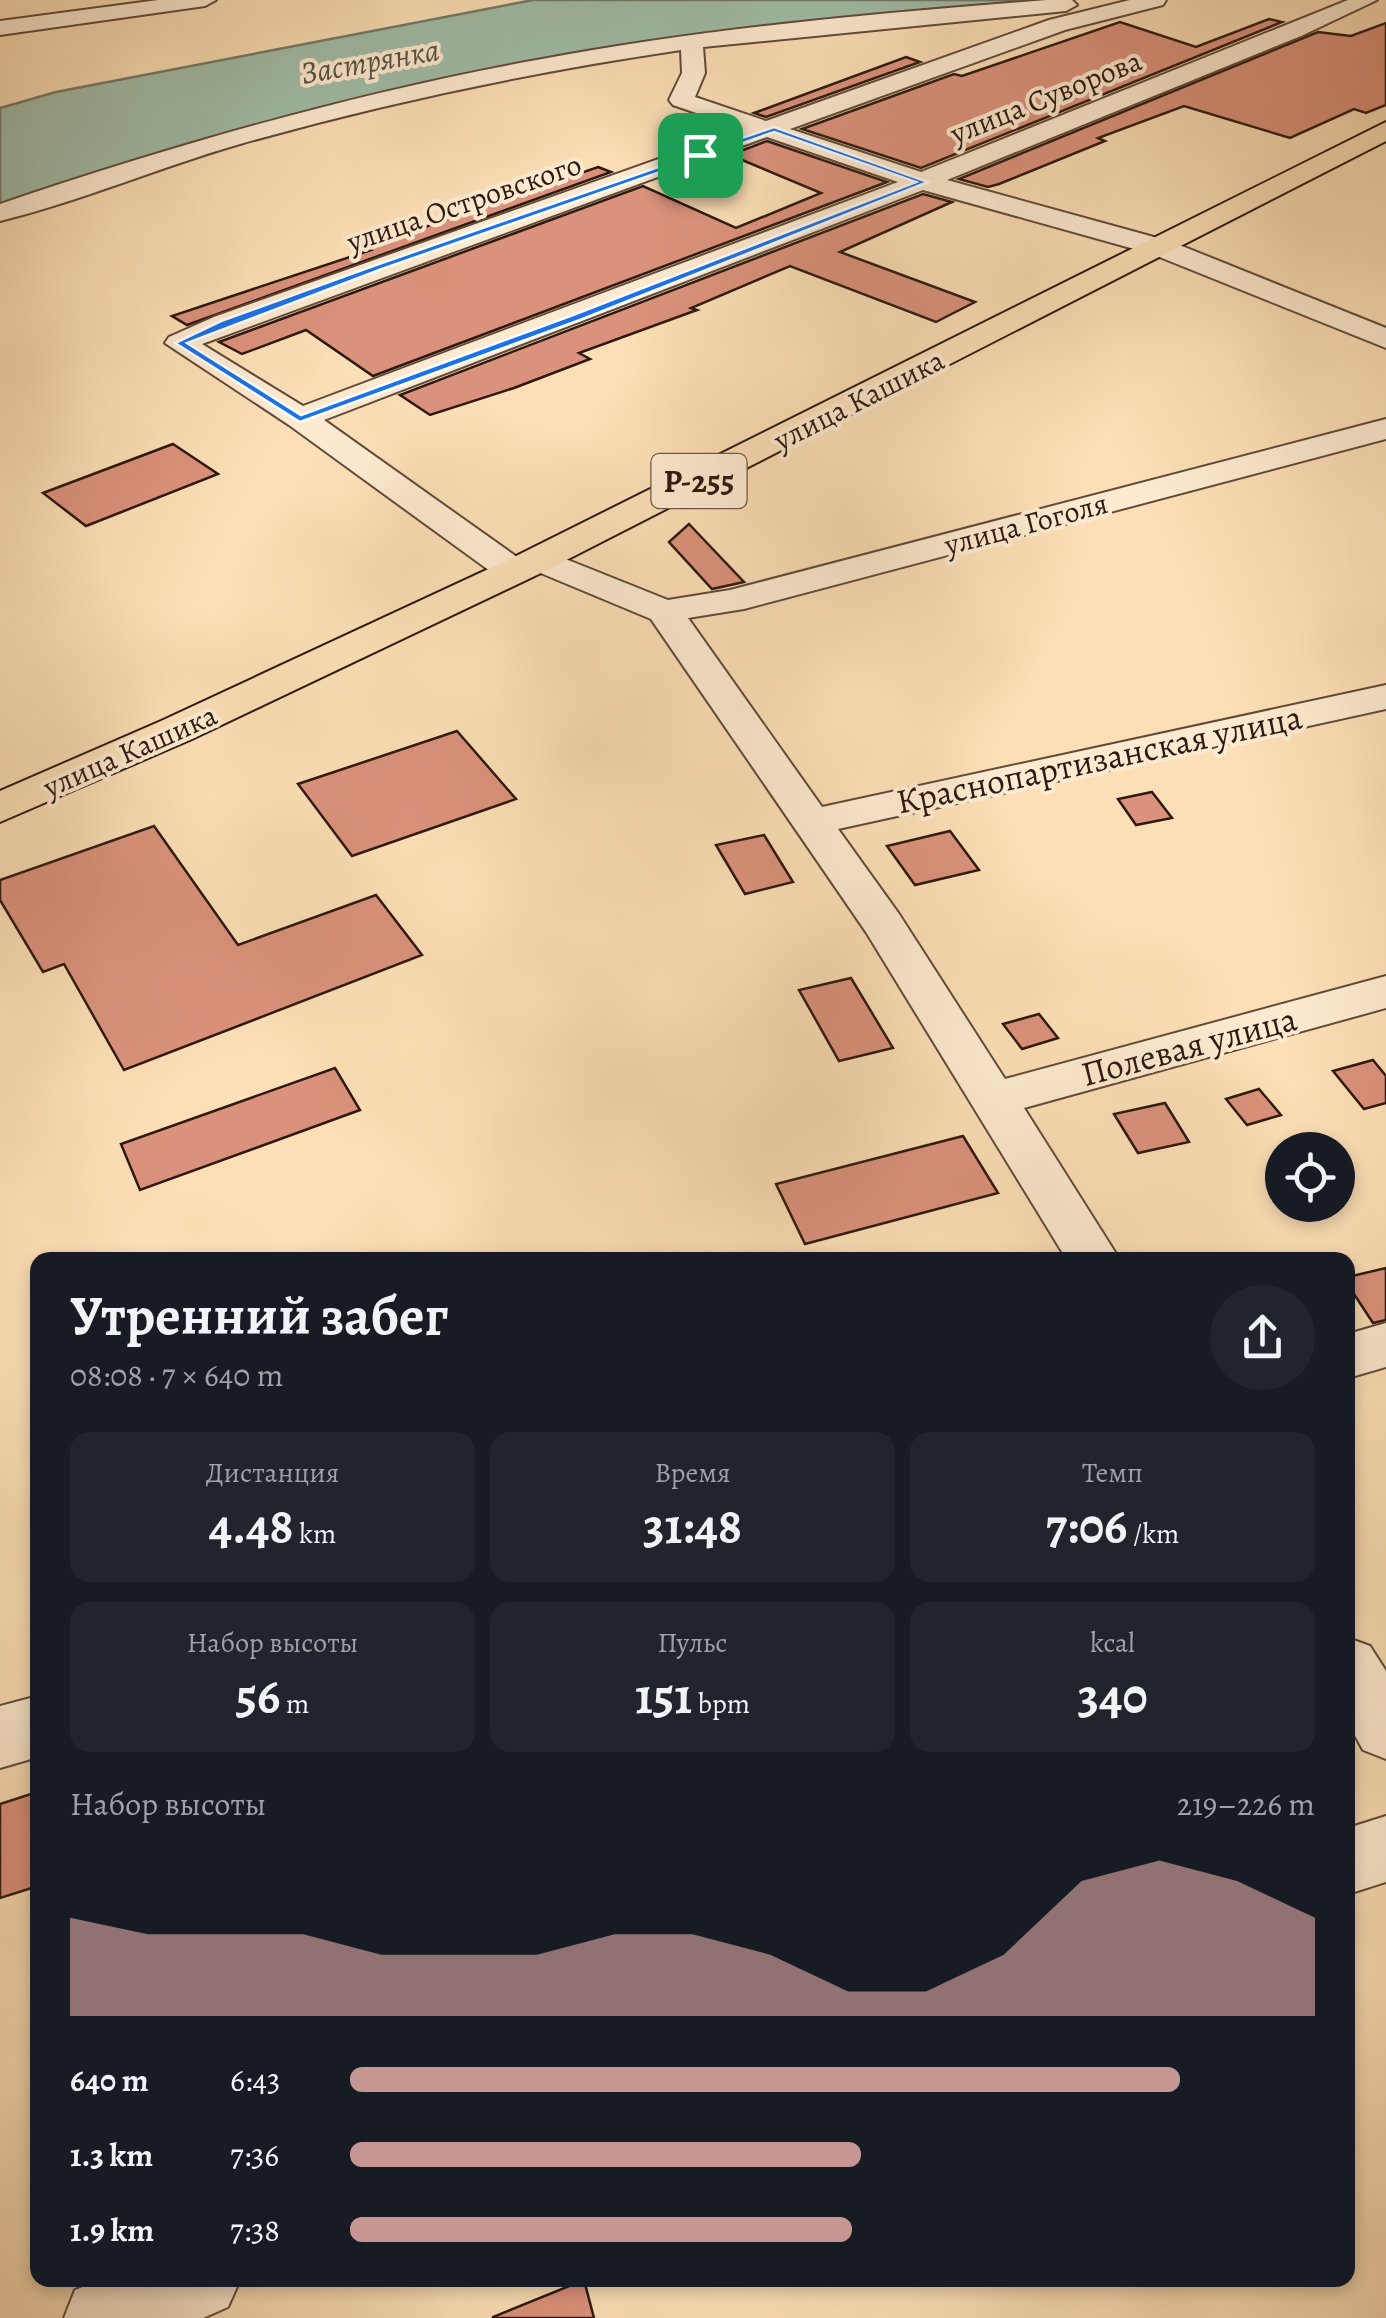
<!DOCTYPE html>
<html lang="ru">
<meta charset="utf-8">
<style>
body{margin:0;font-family:Alegreya,serif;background:#20242c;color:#f1f3f6;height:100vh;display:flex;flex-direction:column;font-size:38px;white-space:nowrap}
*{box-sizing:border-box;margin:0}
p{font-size:32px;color:#9ea1a6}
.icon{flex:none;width:55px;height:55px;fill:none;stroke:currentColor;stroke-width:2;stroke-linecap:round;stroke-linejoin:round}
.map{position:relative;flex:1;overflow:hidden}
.drawer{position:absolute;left:30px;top:1252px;width:1325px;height:1035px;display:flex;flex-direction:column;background:#171b24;border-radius:20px;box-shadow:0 5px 15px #0003}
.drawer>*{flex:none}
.buttons{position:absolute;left:1265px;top:1132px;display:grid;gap:20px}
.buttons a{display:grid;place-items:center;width:90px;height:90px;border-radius:50%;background:#171b24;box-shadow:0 5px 15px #0003;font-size:50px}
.pin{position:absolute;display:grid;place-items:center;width:85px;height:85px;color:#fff;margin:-42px;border-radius:20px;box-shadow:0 5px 15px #0006}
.round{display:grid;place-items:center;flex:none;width:105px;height:105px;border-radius:52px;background:#20242c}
.headline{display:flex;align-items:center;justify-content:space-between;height:170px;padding:0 40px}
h1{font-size:55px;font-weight:700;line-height:75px}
.stats{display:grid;grid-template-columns:repeat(3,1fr);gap:15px;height:170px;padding:10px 40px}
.stats div{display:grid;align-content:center;border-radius:20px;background:#20242c;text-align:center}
.stats b{font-size:50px;font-weight:700}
.stats small{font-size:28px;font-weight:400}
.stats p{font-size:28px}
.chart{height:280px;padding:20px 40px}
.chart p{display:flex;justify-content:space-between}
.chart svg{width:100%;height:180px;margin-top:10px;fill:#c59692;opacity:.7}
ul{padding:0 40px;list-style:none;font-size:32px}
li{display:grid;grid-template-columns:160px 120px 1fr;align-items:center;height:75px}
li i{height:25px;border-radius:12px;background:#c59692}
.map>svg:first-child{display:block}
.water{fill:#a0bda8;stroke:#727b6b;stroke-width:2.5}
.building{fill:#db927c;stroke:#2d1910;stroke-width:2.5}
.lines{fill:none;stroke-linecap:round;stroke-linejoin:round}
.minor-casing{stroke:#614a3a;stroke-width:4}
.highway-casing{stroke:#2d1910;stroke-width:4}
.minor{fill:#fdead0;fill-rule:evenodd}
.highway{fill:#fcdfb6;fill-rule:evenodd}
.route{fill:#1a73e8;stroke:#fff;stroke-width:2.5;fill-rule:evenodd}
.labels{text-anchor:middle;stroke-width:8;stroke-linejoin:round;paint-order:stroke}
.far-street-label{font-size:30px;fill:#2d1910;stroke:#fdead0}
.far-water-label{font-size:32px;font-style:italic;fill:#555245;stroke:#fdead0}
.shield{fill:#fdead0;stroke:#6b584a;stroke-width:2.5}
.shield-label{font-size:32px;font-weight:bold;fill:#2d1910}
.street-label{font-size:35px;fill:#2d1910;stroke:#fdead0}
</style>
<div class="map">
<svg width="1386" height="2318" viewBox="0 0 1386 2318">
<rect width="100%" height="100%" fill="#fcdfb6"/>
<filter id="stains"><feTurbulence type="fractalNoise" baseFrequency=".002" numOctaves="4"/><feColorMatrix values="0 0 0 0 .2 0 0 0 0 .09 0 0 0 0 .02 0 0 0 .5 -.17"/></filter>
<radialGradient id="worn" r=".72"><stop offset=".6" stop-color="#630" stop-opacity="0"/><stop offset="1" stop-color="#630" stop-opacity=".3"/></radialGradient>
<!-- water -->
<path class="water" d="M 533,0 L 1068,0 L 916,15 L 401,90 L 0,206 L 0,108 L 56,92 Z"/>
<!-- building -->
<g class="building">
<path d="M 1269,19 L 1282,22 L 921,168 L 802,129 L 954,74 L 962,76 L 1120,22 L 1196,47 Z"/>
<path d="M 1386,23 L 1386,105 L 1366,113 L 1354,109 L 1290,138 L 1184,106 L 1098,138 L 1105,141 L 999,184 L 988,187 L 959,179 L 1318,32 L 1351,36 Z"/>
<path d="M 906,57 L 920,62 L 766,117 L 754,113 Z"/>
<path d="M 767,141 L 887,182 L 373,376 L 306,330 L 242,354 L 219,342 L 643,186 L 736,228 L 821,193 L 730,155 Z"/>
<path d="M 598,167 L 611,172 L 187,325 L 172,316 L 371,250 L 367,247 Z"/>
<path d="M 923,194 L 952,202 L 840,252 L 975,302 L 936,322 L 790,266 L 691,308 L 697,310 L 579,353 L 590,359 L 514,388 L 430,415 L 400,395 Z"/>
<path d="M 173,444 L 218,474 L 86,526 L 43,493 Z"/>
<path d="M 689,524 L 744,582 L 712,589 L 669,542 Z"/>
<path d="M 457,731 L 516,799 L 352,856 L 298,784 Z"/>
<path d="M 1152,792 L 1172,818 L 1136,825 L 1118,799 Z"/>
<path d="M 154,826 L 238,945 L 376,895 L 422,955 L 124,1070 L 64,964 L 43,972 L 0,900 L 0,880 Z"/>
<path d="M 950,831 L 979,870 L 915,885 L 887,846 Z"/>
<path d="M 764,835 L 793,882 L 745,894 L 716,845 Z"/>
<path d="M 851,978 L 893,1048 L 839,1061 L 799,990 Z"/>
<path d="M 1039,1014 L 1058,1038 L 1022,1049 L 1003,1024 Z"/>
<path d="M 1373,1060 L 1386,1076 L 1386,1103 L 1364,1109 L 1333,1071 Z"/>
<path d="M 335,1068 L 360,1110 L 140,1190 L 121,1144 Z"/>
<path d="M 1259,1089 L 1281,1115 L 1247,1125 L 1226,1099 Z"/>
<path d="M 1165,1103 L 1189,1142 L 1138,1153 L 1114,1114 Z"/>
<path d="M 963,1136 L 998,1193 L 805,1244 L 776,1184 Z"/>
<path d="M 1386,1268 L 1386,1320 L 1373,1323 L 1348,1285 L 1348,1277 Z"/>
<path d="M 31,1794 L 38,1886 L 0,1898 L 0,1804 Z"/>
<path d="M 584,2280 L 594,2318 L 493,2318 L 493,2317 Z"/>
</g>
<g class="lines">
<defs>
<g id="minor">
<path d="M 158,0 L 216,0 L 205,6 L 0,35 L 0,21 Z"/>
<path d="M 1047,0 L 1072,0 L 1077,5 L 1066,11 L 703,47 L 705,73 L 695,97 L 766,121 L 1049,20 L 1130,0 L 1166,0 L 1163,5 L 1065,30 L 790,129 L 921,172 L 1348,0 L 1377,0 L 1301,36 L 947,180 L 1172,242 L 1386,328 L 1386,348 L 1152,254 L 923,190 L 324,420 L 524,562 L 529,554 L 541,550 L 553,554 L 668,600 L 730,590 L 1386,419 L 1386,439 L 744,609 L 688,618 L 822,807 L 1386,685 L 1386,709 L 838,829 L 899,914 L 1005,1079 L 1386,976 L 1386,1008 L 1024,1108 L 1120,1260 L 1067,1260 L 866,932 L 651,619 L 531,569 L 527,579 L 514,582 L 501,579 L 289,425 L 165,343 L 169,337 L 214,317 L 743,129 L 673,105 L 669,100 L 682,73 L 681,50 C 532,72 385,103 240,144 C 160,167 81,201 0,221 L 0,204 C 177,144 358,92 542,59 C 709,28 878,13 1047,0 ZM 767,137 L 898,182 L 303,406 L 202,344 Z"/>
<path d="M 1386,1323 L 1386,1367 L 1348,1378 L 1348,1334 Z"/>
<path d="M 1348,1638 L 1370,1646 L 1386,1671 L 1386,1759 L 1363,1750 L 1348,1723 Z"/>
<path d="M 38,1696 L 38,1757 L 0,1768 L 0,1706 Z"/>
<path d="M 1386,1816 L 1386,1882 L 1348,1894 L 1348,1828 Z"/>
<path d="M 100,2280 L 240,2280 L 228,2307 L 203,2318 L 64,2318 L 75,2290 Z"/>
</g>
<path id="highway" d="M 1386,122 L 1386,141 L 539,574 L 192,739 L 0,822 L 0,791 L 161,721 L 512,558 Z"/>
</defs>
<!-- minor casing -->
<use href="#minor" class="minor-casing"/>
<!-- highway casing -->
<use href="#highway" class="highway-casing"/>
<!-- minor -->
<use href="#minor" class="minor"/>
<!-- highway -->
<use href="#highway" class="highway"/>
</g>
<!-- route -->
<path class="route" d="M 774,127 L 928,182 L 580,320 L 300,422 L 175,343 L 221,321 L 376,265 ZM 774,132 L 916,182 L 573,315 L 301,415 L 187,343 L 382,269 Z"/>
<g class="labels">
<!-- far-street labels -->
<g class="far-street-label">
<text transform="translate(1046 97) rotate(-22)" y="10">улица Суворова</text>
<text transform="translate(464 203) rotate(-19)" y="10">улица Островского</text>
<text transform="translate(859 400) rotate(-27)" y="10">улица Кашика</text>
<text transform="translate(1026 524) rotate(-15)" y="10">улица Гоголя</text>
<text transform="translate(130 751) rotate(-24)" y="10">улица Кашика</text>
</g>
<!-- far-water labels -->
<g class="far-water-label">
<text transform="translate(370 61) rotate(-10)" y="11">Застрянка</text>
</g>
<!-- shield labels -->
<rect class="shield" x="651.5" y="454" width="95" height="54" rx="8"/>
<g class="shield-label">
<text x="699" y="492">Р-255</text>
</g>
<!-- street labels -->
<g class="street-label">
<text transform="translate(1099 759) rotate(-12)" y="12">Краснопартизанская улица</text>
<text transform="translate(1189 1046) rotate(-15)" y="12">Полевая улица</text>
</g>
</g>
<rect width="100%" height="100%" filter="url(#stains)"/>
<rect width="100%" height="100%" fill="url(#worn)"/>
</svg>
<div class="buttons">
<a><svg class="icon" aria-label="locate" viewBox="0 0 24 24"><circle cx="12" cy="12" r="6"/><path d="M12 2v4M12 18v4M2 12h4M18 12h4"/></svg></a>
</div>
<div class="pin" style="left:700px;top:155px;background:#1e9e55"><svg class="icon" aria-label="arrive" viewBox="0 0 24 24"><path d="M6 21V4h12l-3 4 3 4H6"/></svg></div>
<section class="drawer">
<div class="headline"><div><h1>Утренний забег</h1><p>08:08 · 7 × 640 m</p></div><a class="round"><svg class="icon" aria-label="share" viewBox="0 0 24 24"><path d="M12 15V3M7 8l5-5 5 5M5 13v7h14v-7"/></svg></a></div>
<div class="stats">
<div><p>Дистанция</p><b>4.48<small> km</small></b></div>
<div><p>Время</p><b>31:48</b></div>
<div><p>Темп</p><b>7:06<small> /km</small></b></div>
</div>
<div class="stats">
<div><p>Набор высоты</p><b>56<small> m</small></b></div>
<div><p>Пульс</p><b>151<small> bpm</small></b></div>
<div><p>kcal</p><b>340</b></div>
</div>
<div class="chart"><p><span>Набор высоты</span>219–226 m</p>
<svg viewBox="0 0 160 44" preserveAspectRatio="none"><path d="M0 44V20L10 24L20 24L30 24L40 29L50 29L60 29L70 24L80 24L90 29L100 38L110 38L120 29L130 11L140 6L150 11L160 20V44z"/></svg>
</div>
<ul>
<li><b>640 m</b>6:43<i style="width:86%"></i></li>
<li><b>1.3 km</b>7:36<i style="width:53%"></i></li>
<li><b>1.9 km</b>7:38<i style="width:52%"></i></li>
</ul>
</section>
</div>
